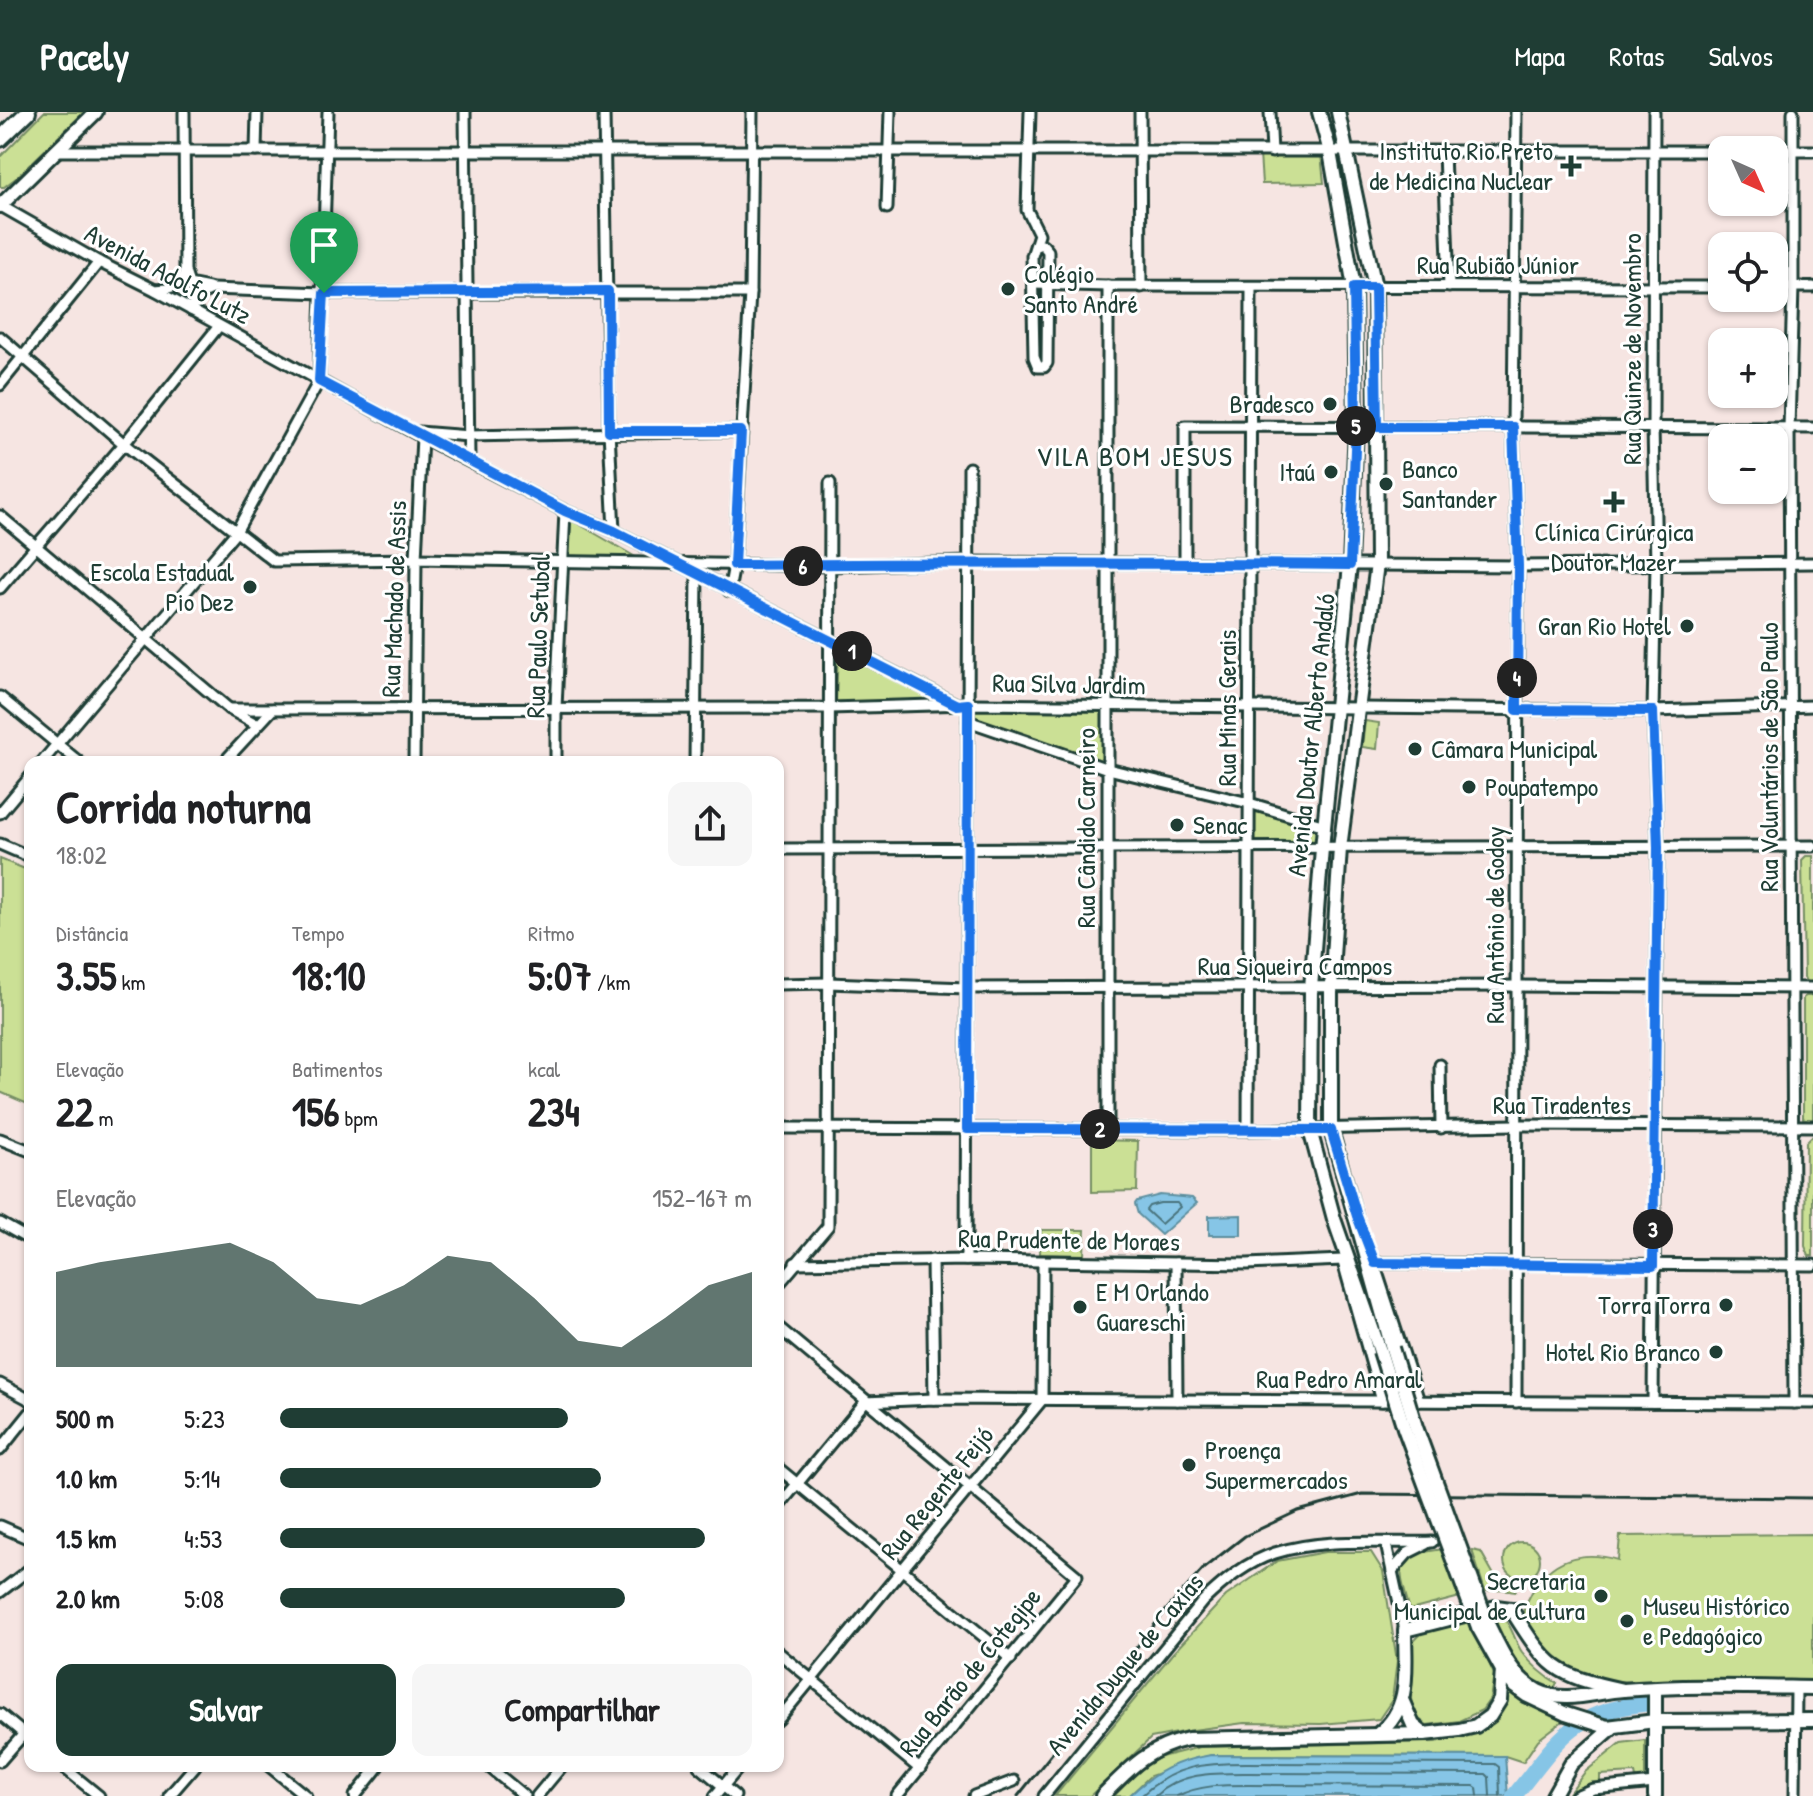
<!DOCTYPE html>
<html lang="pt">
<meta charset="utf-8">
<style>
body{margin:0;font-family:"Patrick Hand",sans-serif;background:#f6f6f6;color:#202124;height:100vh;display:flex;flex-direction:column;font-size:30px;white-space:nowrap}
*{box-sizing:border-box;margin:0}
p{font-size:26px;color:#757577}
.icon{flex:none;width:44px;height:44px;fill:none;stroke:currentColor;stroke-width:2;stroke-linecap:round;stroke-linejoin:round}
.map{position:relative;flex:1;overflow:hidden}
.details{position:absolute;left:24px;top:644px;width:760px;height:1016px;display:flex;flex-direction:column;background:#fff;border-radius:16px;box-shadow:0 2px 6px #0004}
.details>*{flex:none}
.needle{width:52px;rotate:135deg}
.controls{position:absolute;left:1708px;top:24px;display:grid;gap:16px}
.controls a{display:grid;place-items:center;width:80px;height:80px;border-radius:16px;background:#fff;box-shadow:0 2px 6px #0004;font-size:40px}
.pin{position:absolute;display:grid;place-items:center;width:68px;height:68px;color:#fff;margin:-82px -34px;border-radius:50% 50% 50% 0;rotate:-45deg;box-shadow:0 0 8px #0007}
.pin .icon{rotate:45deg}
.km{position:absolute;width:40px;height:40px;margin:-20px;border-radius:50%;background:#222;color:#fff;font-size:22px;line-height:40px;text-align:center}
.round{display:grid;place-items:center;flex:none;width:84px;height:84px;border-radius:16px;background:#f6f6f6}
.headline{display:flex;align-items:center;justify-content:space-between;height:136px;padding:0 32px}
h1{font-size:44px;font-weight:700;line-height:60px}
.metrics{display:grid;grid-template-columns:repeat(3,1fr);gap:12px;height:136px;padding:8px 32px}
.metrics div{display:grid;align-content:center}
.metrics b{font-size:40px;font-weight:700}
.metrics small{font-size:22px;font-weight:400}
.metrics p{font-size:22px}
.chart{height:224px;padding:16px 32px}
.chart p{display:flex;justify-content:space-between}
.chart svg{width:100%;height:144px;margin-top:8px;fill:#1f3d34;opacity:.7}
.action{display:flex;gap:16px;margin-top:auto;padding:16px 32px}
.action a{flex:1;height:92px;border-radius:16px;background:#1f3d34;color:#fff;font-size:32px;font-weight:700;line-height:92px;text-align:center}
.action a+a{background:#f6f6f6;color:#202124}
ul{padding:0 32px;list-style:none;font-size:26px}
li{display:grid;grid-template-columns:128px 96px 1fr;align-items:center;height:60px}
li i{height:20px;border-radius:10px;background:#1f3d34}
header{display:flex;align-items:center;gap:48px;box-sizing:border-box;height:112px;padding:0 40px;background:#1f3d34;color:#fff}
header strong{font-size:38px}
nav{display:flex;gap:44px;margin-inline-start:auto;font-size:28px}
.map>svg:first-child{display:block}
.green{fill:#cbe095;stroke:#758e64;stroke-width:2}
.water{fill:#86c5e6;stroke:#5d8f9f;stroke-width:2}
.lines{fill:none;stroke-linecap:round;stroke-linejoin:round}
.shore{stroke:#48737b;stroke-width:2}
.river{stroke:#86c5e6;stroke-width:16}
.minor-casing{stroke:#1f3d34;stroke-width:15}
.major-casing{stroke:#1f3d34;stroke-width:18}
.highway-casing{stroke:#1f3d34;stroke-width:20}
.minor{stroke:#fff;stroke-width:9}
.major{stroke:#fff;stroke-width:12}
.highway{stroke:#fff;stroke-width:14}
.rail{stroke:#1f3d34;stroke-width:3}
.major-bridge-casing{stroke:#1f3d34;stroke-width:18;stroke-linecap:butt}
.major-bridge{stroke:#fff;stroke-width:12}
.route-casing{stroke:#fff;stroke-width:16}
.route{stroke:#1a73e8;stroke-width:10}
.poi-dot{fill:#1f3d34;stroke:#fff;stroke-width:3}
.labels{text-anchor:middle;stroke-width:6;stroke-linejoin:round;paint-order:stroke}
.poi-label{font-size:26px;fill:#1f3d34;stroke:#fff;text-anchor:end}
.street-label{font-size:26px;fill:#1f3d34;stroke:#fff}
.neighbourhood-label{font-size:28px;letter-spacing:2px;fill:#1f3d34;stroke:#fff}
</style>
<header>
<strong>Pacely</strong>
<nav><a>Mapa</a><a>Rotas</a><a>Salvos</a></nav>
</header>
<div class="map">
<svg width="1813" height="1684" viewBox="0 0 1813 1684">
<rect width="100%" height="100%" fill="#f6e5e2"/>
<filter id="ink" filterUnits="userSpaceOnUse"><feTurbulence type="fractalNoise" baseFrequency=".0125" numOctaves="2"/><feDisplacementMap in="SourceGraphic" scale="16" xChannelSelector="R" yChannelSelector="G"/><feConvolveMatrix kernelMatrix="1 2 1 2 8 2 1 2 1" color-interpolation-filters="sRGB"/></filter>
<g filter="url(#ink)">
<!-- green -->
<g class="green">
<path d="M 44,0 L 84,0 L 16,66 L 4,75 L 0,75 L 0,45 Z"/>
<path d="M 1260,42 L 1321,43 L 1324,71 L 1262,72 Z"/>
<path d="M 570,407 L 634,444 L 566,446 Z"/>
<path d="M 838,536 L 941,589 L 836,591 Z"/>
<path d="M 974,596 L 1106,599 L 1108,652 L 975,606 Z"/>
<path d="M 1365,609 L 1379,611 L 1377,637 L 1362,635 Z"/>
<path d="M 1252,696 L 1317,716 L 1315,734 L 1253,732 Z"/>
<path d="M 1806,744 L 1813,744 L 1813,872 L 1806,870 L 1804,865 L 1802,748 Z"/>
<path d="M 0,747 L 30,759 L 30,993 L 0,980 Z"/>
<path d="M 1806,884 L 1813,884 L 1813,1010 L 1803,1006 L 1803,886 Z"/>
<path d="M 1813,1023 L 1813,1144 L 1809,1144 L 1805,1134 L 1806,1030 Z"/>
<path d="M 1092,1028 L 1138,1029 L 1137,1079 L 1092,1080 Z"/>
<path d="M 1041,1118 L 1085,1118 L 1084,1143 L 1040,1142 Z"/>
<path d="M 1813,1422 L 1813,1571 L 1586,1569 L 1564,1561 L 1522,1509 C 1522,1497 1527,1490 1532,1480 C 1551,1446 1582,1438 1618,1448 L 1620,1424 Z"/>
<circle cx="1522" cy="1448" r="18"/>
<path d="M 1444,1437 L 1460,1485 L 1410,1498 C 1397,1453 1392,1443 1444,1437 Z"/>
<path d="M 1472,1438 L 1481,1440 L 1494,1463 L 1512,1473 L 1516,1479 L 1500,1477 L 1485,1479 Z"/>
<path d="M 1325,1440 L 1371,1440 L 1383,1459 L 1397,1549 L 1392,1588 L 1379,1607 L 1321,1612 L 1244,1611 L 1193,1618 L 1151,1626 L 1090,1684 L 1055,1684 L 1172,1542 L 1226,1484 L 1277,1449 Z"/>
<path d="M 1492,1501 C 1512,1504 1512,1526 1522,1540 C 1532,1553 1543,1563 1557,1571 L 1554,1576 C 1513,1564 1506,1537 1492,1501 Z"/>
<path d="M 1469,1507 L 1494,1562 L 1490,1587 L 1482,1598 L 1459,1609 L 1427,1613 L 1414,1603 L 1411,1587 L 1413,1530 L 1424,1519 Z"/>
<path d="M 1506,1572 L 1533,1594 L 1564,1608 L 1538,1628 L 1523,1650 L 1505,1644 L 1211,1643 L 1150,1664 L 1129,1684 L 1114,1684 L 1143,1655 L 1161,1645 L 1200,1635 L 1435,1630 C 1473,1622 1504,1618 1506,1572 Z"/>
<path d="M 1645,1628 L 1645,1667 L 1636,1667 L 1635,1661 L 1600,1663 L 1600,1671 L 1570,1680 L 1585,1660 L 1621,1631 Z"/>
</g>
<!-- water -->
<g class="water">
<path d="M 1160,1083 L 1192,1086 L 1197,1091 L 1161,1123 L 1138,1102 L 1135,1092 L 1137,1089 Z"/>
<path d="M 1241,1103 L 1241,1123 L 1209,1123 L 1209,1104 Z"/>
<path d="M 1211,1643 L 1505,1644 L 1508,1684 L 1129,1684 C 1156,1659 1175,1649 1211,1643 Z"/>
</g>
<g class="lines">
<!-- shore -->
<g class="shore">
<path d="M 1160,1091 L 1177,1091 L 1180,1095 L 1161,1112 L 1146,1098 L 1149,1094 Z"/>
<path d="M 1141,1684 C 1174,1653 1204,1651 1247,1651 L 1495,1652 L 1499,1655 L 1500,1684"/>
<path d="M 1155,1684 C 1180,1660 1215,1661 1248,1661 L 1486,1662 L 1489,1665 L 1490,1684"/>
<path d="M 1177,1684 C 1200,1673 1222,1673 1248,1673 L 1474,1674 L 1477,1676 L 1478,1684"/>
</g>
<!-- river -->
<path class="river" d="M 1514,1684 C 1561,1626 1571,1598 1651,1591"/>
<defs>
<g id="minor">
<path d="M 465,0 L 469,348"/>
<path d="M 604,0 L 609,319 L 614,419"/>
<path d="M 1030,0 L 1027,98 L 1039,122 L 1032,144 L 1034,245 L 1038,255 L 1044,255 L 1047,251 L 1048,139 L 1043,133 L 1037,133"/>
<path d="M 1140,0 L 1141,175"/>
<path d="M 1270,0 L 1272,40"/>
<path d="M 1516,0 L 1513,315 L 1518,454 L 1516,1290"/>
<path d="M 1793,0 L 1793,175 L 1789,316 L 1794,1291"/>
<path d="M 55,39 L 1722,39"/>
<path d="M 256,39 L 257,0"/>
<path d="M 1774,39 L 1813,39"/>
<path d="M 1444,40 L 1449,175"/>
<path d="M 1,94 L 99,150 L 155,178 L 422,325 L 565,399 L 614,419 L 954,591"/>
<path d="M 887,96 L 890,0"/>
<path d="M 185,160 L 189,172 L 209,176"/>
<path d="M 1033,172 L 1108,174 L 1722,175"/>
<path d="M 1774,175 L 1813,175"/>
<path d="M 155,178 C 171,177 181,175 185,159 L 184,0"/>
<path d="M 191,198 L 197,184 L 212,177 L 324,181 L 750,181"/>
<path d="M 0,225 L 124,332 L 274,449 L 416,447 L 830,454 L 969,450 L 1518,454 L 1813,451"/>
<path d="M 0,273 L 99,150"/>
<path d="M 419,320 L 469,324 L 741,319"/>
<path d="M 0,404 L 229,597 L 256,612"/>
<path d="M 1185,451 L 1185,314 L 1813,316"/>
<path d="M 0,476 L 124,332 L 219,214"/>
<path d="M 729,479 L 734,453 L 750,181 L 752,0"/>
<path d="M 0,585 L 79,650"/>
<path d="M 229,597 L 829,596 L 968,592 L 1653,599 L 1813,594"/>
<path d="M 968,609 L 1108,657 L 1249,691 L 1325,714"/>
<path d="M 42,650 L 236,420 L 319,269 L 328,0"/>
<path d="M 224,650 L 273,597"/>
<path d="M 414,650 L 416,447 L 422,325"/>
<path d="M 556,650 L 556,596 L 565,399"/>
<path d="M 695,650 L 697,462"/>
<path d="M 0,701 L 30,665"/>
<path d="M 0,732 L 30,745"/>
<path d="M 778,737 L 1813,734"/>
<path d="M 778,872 L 828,871 L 967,876 L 1517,874 L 1813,876"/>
<path d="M 1440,953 L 1441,1016"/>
<path d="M 778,1016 L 1248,1018 L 1516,1013 L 1813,1014"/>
<path d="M 1108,1017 L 1108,174"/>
<path d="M 1248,1018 L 1251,175"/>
<path d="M 0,1027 L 30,1039"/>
<path d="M 0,1111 L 30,1128"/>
<path d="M 932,1148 L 934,1287"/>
<path d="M 966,1148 L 969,356"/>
<path d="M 1373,1148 L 1419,1289"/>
<path d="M 1343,1150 L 1382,1289"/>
<path d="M 795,1151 L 966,1148 L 1247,1152 L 1343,1148"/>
<path d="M 1176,1151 L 1177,1288"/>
<path d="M 1375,1151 L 1813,1153"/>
<path d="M 778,1173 L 828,1114 L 830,371"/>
<path d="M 778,1215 L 1077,1464 L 897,1684"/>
<path d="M 0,1272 L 30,1288"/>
<path d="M 865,1290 L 934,1287 L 1813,1291"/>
<path d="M 1653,1290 L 1658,735 L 1653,599 L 1656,452 L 1653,315 L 1654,0"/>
<path d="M 0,1338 L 30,1301"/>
<path d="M 778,1356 L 1011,1547"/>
<path d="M 778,1395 L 865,1290"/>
<path d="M 0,1414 L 30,1427"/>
<path d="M 1386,1432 L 1405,1518"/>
<path d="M 1392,1459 L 1408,1441 L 1426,1432"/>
<path d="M 0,1480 L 30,1457"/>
<path d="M 778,1540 L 920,1657"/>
<path d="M 0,1602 L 30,1627"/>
<path d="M 778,1608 L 1042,1288 L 1043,1150"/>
<path d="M 0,1649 L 30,1615"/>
<path d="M 62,1654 L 99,1684"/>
<path d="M 269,1654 L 306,1684"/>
<path d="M 488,1654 L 524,1684"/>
<path d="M 699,1654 L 735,1684"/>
<path d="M 169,1684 L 195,1654"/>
<path d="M 355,1684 L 379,1654"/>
<path d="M 537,1684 L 562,1654"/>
<path d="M 715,1684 L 740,1654"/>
<path d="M 974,1684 L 1014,1669"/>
<path d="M 1044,1684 L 1203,1489 C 1224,1469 1247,1450 1275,1441 C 1324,1425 1381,1432 1432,1430"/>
<path d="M 1576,1684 L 1593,1677 L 1655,1671"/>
<path d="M 1795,1684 L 1796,1576"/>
</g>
<g id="major">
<path d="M 1319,0 L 1330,40 L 1354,175 L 1356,315 L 1350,453 L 1322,736 L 1311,876 L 1310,1018 L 1334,1107 L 1380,1239"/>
<path d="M 1338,0 L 1375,175 L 1377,452 L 1340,736 L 1331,876 L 1331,1018 L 1392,1236"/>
<path d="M 0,94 L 96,0"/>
<path d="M 1488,1512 C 1500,1537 1512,1566 1538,1579 C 1564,1592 1595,1580 1623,1578 C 1685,1573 1750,1575 1813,1576"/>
<path d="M 1478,1515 L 1502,1558 L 1515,1575 L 1526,1583 L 1566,1602 L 1607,1615 L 1655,1609 L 1813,1608"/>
<path d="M 1403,1590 L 1413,1613 L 1424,1622"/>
<path d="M 1379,1621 C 1412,1596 1405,1556 1405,1518 L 1496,1495 L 1511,1497 C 1548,1556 1554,1563 1623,1578"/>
<path d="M 1102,1684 C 1130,1656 1148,1636 1188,1627 L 1424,1622 L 1459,1618 L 1476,1614 L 1490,1604 L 1500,1588 L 1502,1558"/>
<path d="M 1553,1684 L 1571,1652 L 1612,1616"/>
<path d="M 1655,1684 L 1655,1578"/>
</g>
<path id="highway" d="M 0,27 L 28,0"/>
</defs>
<!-- minor casing -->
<use href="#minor" class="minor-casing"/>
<!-- major casing -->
<use href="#major" class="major-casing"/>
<!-- highway casing -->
<use href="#highway" class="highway-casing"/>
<!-- minor -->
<use href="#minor" class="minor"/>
<!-- major -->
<use href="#major" class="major"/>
<!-- highway -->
<use href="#highway" class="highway"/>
<!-- rail -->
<path class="rail" d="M 1018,1684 L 1168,1496 L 1204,1456 L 1245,1424 L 1298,1399 L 1362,1382 L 1813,1386"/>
<defs>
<g id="major-bridge">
<path d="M 1392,1236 L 1416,1315 L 1488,1512"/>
<path d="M 1380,1239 L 1404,1316 L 1478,1515"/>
</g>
</defs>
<!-- major-bridge casing -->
<use href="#major-bridge" class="major-bridge-casing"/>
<!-- major-bridge -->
<use href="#major-bridge" class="major-bridge"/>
</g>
</g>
<g class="lines" filter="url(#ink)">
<defs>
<path id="route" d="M 1354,175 L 1375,175 L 1377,315 L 1513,315 L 1518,454 L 1517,598 L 1653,599 L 1658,735 L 1653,1154 L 1375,1151 L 1357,1104 L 1331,1018 L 967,1017 L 968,592 L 957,593 L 614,419 L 565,399 L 319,269 L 324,181 L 608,179 L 609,319 L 741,319 L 734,453 C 939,451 1145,451 1350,453 L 1356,315 Z"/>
</defs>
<!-- route casing -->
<use href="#route" class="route-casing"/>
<!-- route -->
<use href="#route" class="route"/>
</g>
<!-- markers -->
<g class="poi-dot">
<path d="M1567 42h8v8h8v8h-8v8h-8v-8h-8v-8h8z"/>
<circle cx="1008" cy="177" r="8"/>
<circle cx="1330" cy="292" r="8"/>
<circle cx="1331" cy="360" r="8"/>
<circle cx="1386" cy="372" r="8"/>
<path d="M1610 378h8v8h8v8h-8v8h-8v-8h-8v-8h8z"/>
<circle cx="250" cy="475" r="8"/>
<circle cx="1687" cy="514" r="8"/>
<circle cx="1415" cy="637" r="8"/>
<circle cx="1469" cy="675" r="8"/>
<circle cx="1177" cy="713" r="8"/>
<circle cx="1726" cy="1193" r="8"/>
<circle cx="1080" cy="1195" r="8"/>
<circle cx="1716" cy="1240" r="8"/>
<circle cx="1189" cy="1353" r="8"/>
<circle cx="1601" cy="1484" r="8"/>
<circle cx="1627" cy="1509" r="8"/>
</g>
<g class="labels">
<!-- poi labels -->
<g class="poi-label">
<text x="1553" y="48">Instituto Rio Preto<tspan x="1553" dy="30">de Medicina Nuclear</tspan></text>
<text x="1024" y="171" text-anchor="start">Colégio<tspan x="1024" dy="30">Santo André</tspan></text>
<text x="1314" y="301">Bradesco</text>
<text x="1402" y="366" text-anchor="start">Banco<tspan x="1402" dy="30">Santander</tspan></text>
<text x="1315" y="369">Itaú</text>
<text x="1614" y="429" text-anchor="middle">Clínica Cirúrgica<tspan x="1614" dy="30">Doutor Mazer</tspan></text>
<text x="234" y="469">Escola Estadual<tspan x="234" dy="30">Pio Dez</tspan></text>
<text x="1671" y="523">Gran Rio Hotel</text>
<text x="1431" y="646" text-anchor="start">Câmara Municipal</text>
<text x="1485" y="684" text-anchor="start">Poupatempo</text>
<text x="1193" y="722" text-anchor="start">Senac</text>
<text x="1096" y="1189" text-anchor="start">E M Orlando<tspan x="1096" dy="30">Guareschi</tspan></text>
<text x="1710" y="1202">Torra Torra</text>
<text x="1700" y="1249">Hotel Rio Branco</text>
<text x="1205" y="1347" text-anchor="start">Proença<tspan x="1205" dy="30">Supermercados</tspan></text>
<text x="1585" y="1478">Secretaria<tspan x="1585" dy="30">Municipal de Cultura</tspan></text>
<text x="1643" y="1503" text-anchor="start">Museu Histórico<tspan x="1643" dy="30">e Pedagógico</tspan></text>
</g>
<!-- street labels -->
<g class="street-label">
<text x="1498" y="162">Rua Rubião Júnior</text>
<text transform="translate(168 162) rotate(28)" y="9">Avenida Adolfo Lutz</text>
<text transform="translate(1632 237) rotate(-90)" y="9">Rua Quinze de Novembro</text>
<text transform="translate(394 487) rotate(-88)" y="9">Rua Machado de Assis</text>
<text transform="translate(538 524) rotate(-88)" y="9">Rua Paulo Setubal</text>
<text transform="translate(1069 572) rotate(1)" y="9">Rua Silva Jardim</text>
<text transform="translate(1227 596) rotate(-90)" y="9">Rua Minas Gerais</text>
<text transform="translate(1311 623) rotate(-84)" y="9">Avenida Doutor Alberto Andaló</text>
<text transform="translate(1769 645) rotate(-90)" y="9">Rua Voluntários de São Paulo</text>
<text transform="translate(1086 716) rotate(-90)" y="9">Rua Cândido Carneiro</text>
<text transform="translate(1495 813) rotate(-90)" y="9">Rua Antônio de Godoy</text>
<text x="1295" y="863">Rua Siqueira Campos</text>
<text x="1562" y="1002">Rua Tiradentes</text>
<text transform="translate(1069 1128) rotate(1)" y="9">Rua Prudente de Moraes</text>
<text x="1339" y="1276">Rua Pedro Amaral</text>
<text transform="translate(937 1381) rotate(-51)" y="9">Rua Regente Feijó</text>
<text transform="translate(1125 1552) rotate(-50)" y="9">Avenida Duque de Caxias</text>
<text transform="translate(970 1560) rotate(-51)" y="9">Rua Barão de Cotegipe</text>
</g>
<!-- neighbourhood labels -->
<g class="neighbourhood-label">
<text x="1135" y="354">VILA BOM JESUS</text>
</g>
</g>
</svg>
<div class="controls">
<a><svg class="needle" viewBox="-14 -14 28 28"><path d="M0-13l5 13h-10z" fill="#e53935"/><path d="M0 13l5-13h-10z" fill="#757577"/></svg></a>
<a><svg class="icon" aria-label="locate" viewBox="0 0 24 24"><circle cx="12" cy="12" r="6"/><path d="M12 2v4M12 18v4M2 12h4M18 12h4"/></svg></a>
<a>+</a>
<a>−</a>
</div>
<div class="pin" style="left:324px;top:181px;background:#1e9e55"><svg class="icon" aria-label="arrive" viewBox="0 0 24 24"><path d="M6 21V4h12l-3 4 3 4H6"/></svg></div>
<b class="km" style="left:852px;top:539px">1</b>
<b class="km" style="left:1100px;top:1017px">2</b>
<b class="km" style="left:1653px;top:1117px">3</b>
<b class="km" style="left:1517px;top:566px">4</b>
<b class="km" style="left:1356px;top:314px">5</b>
<b class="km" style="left:803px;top:454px">6</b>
<section class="details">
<div class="headline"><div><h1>Corrida noturna</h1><p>18:02</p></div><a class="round"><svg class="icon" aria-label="share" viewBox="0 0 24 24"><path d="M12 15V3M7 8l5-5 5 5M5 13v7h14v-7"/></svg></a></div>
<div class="metrics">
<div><p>Distância</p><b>3.55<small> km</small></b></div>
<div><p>Tempo</p><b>18:10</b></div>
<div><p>Ritmo</p><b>5:07<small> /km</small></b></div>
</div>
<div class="metrics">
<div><p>Elevação</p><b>22<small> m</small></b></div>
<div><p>Batimentos</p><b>156<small> bpm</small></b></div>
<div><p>kcal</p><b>234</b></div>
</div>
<div class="chart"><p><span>Elevação</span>152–167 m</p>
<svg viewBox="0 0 160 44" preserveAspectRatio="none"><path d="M0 44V15L10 12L20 10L30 8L40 6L50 12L60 23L70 25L80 19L90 10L100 12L110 23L120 36L130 38L140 29L150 19L160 15V44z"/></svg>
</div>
<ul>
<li><b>500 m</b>5:23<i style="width:61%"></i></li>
<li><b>1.0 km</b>5:14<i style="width:68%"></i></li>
<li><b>1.5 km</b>4:53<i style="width:90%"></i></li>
<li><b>2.0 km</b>5:08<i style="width:73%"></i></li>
</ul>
<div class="action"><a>Salvar</a><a>Compartilhar</a></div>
</section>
</div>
